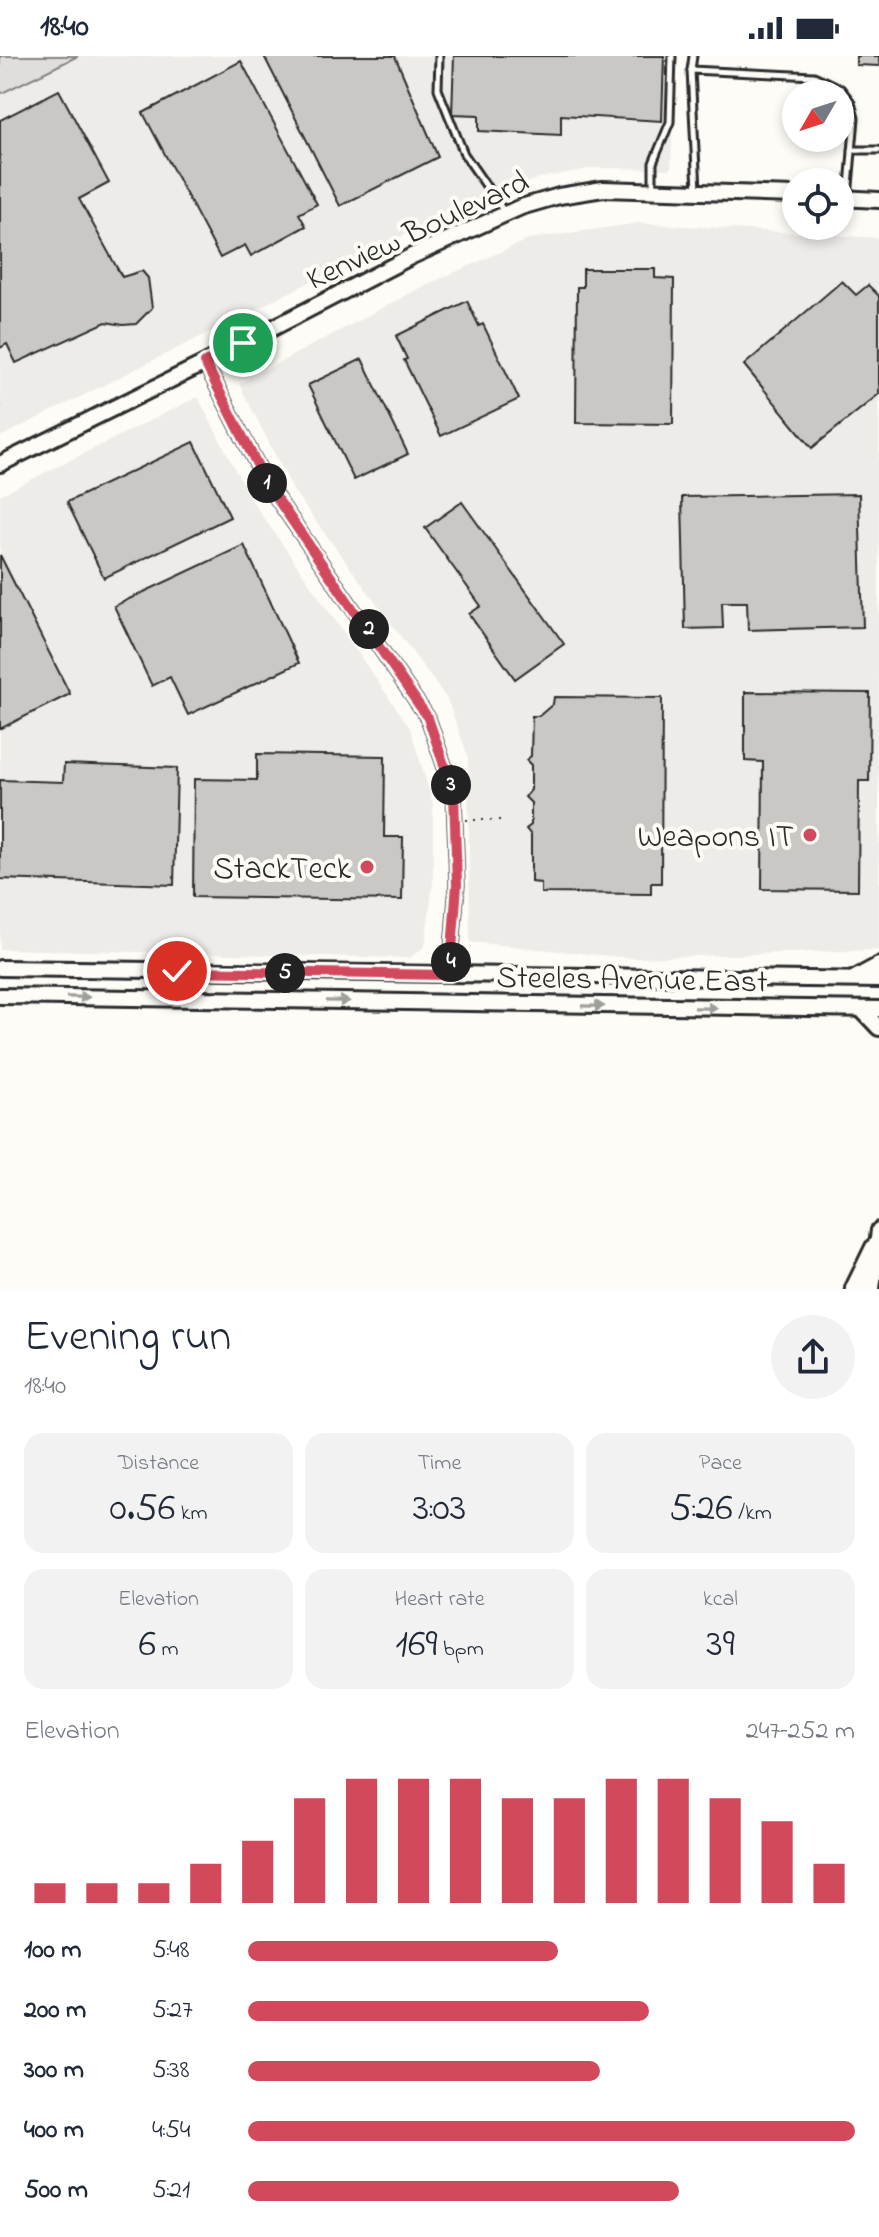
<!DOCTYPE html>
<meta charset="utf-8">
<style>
body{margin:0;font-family:"Indie Flower",sans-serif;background:#f2f2f3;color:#1f2937;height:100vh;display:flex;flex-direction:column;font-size:30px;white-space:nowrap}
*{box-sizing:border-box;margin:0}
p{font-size:26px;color:#747a83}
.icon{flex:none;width:44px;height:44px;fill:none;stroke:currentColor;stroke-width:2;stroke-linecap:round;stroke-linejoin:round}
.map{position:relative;height:1233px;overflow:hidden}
.sheet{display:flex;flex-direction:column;background:#fff;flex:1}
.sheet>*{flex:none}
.needle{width:52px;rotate:231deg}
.buttons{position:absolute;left:782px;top:24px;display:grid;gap:16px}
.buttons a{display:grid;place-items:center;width:72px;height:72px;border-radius:50%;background:#fff;box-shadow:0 4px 12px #0003;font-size:40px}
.pin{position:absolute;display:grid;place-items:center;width:68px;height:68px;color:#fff;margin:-34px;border:4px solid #fff;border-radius:50%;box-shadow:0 2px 8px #0007}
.km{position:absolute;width:40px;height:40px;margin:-20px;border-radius:50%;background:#222;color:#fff;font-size:22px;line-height:40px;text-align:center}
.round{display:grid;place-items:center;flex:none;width:84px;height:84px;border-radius:42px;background:#f2f2f3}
.summary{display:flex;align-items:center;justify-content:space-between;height:136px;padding:0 24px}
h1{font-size:44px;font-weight:600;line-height:60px}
.metrics{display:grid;grid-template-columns:repeat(3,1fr);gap:12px;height:136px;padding:8px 24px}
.metrics div{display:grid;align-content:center;border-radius:20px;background:#f2f2f3;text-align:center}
.metrics b{font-size:40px;font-weight:600}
.metrics small{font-size:22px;font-weight:400}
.metrics p{font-size:22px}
.chart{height:224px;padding:16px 24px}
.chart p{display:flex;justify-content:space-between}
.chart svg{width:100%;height:144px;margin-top:8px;stroke:#d1495b;stroke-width:6}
ul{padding:0 24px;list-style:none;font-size:26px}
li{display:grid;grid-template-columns:128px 96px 1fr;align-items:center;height:60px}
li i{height:20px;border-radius:10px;background:#d1495b}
.status{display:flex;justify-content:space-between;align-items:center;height:56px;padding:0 40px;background:#fff;direction:ltr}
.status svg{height:22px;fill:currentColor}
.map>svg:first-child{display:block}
.built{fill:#edece8}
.green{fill:#dfdeda;stroke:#858482;stroke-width:2}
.building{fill:#c9c8c4;stroke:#2b2b2b;stroke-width:2}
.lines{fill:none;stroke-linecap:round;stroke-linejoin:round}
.service-casing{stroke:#2b2b2b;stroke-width:11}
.minor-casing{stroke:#2b2b2b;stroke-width:17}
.tertiary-casing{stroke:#2b2b2b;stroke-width:20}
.secondary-casing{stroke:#2b2b2b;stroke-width:20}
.motorway-casing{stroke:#2b2b2b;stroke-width:26}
.path{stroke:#2b2b2b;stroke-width:2;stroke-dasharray:2 6;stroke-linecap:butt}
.service{stroke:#fdfcf7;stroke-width:5}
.minor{stroke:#fdfcf7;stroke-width:11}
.tertiary{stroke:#fdfcf7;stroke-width:14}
.secondary{stroke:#fdfcf7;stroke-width:14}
.motorway{stroke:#fdfcf7;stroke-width:20}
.oneway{fill:#9e9e9b}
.route-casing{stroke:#fff;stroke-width:16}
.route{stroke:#d1495b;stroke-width:10}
.poi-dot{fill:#d1495b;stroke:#fdfcf7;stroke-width:3}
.labels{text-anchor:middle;stroke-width:8;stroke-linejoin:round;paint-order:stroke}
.street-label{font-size:32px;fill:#2b2b2b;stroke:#fdfcf7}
.poi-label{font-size:32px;fill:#2b2b2b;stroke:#fdfcf7;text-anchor:end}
</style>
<div class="status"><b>18:40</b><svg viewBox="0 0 49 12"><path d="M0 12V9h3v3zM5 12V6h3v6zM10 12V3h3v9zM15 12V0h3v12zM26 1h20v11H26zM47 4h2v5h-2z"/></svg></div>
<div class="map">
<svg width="879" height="1233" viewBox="0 0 879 1233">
<rect width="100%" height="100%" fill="#fdfcf7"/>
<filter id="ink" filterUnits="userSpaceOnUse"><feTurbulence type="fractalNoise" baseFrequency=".0125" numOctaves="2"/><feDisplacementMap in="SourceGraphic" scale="16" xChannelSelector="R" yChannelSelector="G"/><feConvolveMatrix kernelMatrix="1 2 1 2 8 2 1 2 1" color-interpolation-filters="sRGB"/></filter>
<g filter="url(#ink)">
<!-- built -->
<g class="built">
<path d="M 78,0 L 675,0 L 671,113 L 594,112 L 539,122 L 450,156 L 0,381 L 0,38 Z"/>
<path d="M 639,167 L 879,182 L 879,894 L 630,902 L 470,886 L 468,700 L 447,643 L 293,434 L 239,328 L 418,233 L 529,183 Z"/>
<path d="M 198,341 L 250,442 L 410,672 L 433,748 L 433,826 L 425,890 L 410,902 L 0,893 L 0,439 Z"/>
</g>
<!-- green -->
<path class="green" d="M 0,0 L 78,0 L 0,38 Z"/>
<!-- building -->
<g class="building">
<path d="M 264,0 L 395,0 L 438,101 L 340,150 Z"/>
<path d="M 454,0 L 664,0 L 662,65 L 561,59 L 561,79 L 479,75 L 479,59 L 452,58 Z"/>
<path d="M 856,0 L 879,0 L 879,10 L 856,9 Z"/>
<path d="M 241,5 L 317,148 L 299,158 L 306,170 L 251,200 L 245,189 L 220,202 L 143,57 Z"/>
<path d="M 59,34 L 109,127 L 79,143 L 122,221 L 142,215 L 148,222 L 152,252 L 136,268 L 123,269 L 106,266 L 16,307 L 7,288 L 0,292 L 0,64 Z"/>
<path d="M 583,213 L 655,213 L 655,222 L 674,223 L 673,368 L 576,367 L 577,231 L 583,231 Z"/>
<path d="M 842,225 L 856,239 L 868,229 L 879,240 L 879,338 L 812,392 L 744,309 Z"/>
<path d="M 467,245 L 479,270 L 483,268 L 519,343 L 441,380 L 404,304 L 407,303 L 396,280 Z"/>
<path d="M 362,303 L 408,398 L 354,424 L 308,329 Z"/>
<path d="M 194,386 L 230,461 L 104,522 L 67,446 Z"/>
<path d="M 859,438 L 863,571 L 748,574 L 747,546 L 722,546 L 723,572 L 685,573 L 682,441 Z"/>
<path d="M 462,446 L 564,588 L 515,623 L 469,558 L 481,550 L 425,472 Z"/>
<path d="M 244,489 L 299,607 L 188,659 L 170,621 L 152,630 L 114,550 Z"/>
<path d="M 0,499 L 70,638 L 0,673 Z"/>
<path d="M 745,636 L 870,637 L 869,725 L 859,725 L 858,834 L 762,833 L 763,706 L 745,705 Z"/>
<path d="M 554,641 L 662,642 L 661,827 L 651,827 L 651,838 L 541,837 L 541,827 L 531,826 L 531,779 L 526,773 L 531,769 L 531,747 L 525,741 L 531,734 L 531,709 L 526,704 L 531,700 L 532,660 L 539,660 L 553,648 Z"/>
<path d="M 257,698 L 385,700 L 384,781 L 403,781 L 402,844 L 193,841 L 194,723 L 257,724 Z"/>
<path d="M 64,708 L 177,712 L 174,829 L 0,823 L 0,724 L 63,726 Z"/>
</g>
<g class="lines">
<defs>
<g id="service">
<path d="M 439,0 L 438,33 L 464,98 L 505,157"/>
<path d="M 691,14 L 693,0"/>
<path d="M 852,94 L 879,94"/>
<path d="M 653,132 L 653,107 L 670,66 L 672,0"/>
<path d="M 697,134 L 691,14 L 814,20 L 841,33 L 851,46 L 855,62 L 848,141"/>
</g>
<path id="minor" d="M 205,307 L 267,428 L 428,662 L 454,738 L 457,829 L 450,919"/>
<g id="tertiary">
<path d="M 840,142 L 879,144"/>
<path d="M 0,408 L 205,307 L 412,200 L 521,151 L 559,140 L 603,133 L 796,139"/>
</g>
<g id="secondary">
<path d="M 0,912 L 879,924"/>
<path d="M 855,922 L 879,909"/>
<path d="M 0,940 L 879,953"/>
<path d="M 861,953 L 879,972"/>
<path d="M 872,1233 L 879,1174"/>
</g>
<path id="motorway" d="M 856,1233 L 876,1192"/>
</defs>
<!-- service casing -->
<use href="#service" class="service-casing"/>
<!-- minor casing -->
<use href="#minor" class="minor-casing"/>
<!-- tertiary casing -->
<use href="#tertiary" class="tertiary-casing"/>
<!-- secondary casing -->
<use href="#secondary" class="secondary-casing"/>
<!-- motorway casing -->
<use href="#motorway" class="motorway-casing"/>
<!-- path -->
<g class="path">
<path d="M 0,350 L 1,352"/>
<path d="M 466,764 L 500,764"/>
</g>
<!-- service -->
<use href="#service" class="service"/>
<!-- minor -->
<use href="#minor" class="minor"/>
<!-- tertiary -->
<use href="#tertiary" class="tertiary"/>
<!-- secondary -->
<use href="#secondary" class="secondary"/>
<!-- motorway -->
<use href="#motorway" class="motorway"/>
</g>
<!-- one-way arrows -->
<defs><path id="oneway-solid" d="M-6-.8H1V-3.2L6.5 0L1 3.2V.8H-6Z" transform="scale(2)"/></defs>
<g class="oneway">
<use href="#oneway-solid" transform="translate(78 941) rotate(1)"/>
<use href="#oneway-solid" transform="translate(338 945) rotate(1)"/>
<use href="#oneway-solid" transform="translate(593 950) rotate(1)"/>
<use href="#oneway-solid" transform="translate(706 952) rotate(1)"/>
</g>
</g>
<g class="lines" filter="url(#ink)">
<defs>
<path id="route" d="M 177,915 L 450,919 L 457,829 L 454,738 L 428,662 L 267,428 L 205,307 L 243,287"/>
</defs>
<!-- route casing -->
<use href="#route" class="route-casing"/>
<!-- route -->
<use href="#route" class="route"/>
</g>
<!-- markers -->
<g class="poi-dot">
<circle cx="810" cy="779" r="8"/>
<circle cx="367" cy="811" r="8"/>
</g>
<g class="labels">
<!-- street labels -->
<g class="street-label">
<text transform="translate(417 173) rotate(-25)" y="11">Kenview Boulevard</text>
<text transform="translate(632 922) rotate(1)" y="11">Steeles Avenue East</text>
</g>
<!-- poi labels -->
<g class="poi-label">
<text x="794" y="790">Weapons IT</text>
<text x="351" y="822">StackTeck</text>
</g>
</g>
</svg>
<div class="buttons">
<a><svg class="needle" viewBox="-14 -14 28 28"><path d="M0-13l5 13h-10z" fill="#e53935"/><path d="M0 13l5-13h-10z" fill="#747a83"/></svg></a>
<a><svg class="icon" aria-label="locate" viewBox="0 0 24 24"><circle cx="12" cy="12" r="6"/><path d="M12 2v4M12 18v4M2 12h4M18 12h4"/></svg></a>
</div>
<div class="pin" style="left:243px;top:287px;background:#1e9e55"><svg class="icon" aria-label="arrive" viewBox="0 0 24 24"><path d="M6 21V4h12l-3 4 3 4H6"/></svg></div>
<div class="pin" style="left:177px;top:915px;background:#d93025"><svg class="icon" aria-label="check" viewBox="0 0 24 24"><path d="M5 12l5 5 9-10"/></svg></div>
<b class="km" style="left:267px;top:427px">1</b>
<b class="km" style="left:369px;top:573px">2</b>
<b class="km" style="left:451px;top:729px">3</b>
<b class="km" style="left:451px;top:906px">4</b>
<b class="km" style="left:285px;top:917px">5</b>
</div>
<section class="sheet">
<div class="summary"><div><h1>Evening run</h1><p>18:40</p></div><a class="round"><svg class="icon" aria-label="share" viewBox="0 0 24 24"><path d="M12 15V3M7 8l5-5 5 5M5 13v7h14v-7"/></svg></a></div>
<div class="metrics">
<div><p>Distance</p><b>0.56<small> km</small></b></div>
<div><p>Time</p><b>3:03</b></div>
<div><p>Pace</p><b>5:26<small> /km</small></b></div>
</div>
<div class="metrics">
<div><p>Elevation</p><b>6<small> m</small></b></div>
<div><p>Heart rate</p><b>169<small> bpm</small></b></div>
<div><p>kcal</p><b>39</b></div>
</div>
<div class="chart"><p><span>Elevation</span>247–252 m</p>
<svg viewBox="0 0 160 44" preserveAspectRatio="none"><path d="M5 44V38M15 44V38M25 44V38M35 44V32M45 44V25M55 44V12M65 44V6M75 44V6M85 44V6M95 44V12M105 44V12M115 44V6M125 44V6M135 44V12M145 44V19M155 44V32"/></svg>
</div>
<ul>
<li><b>100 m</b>5:48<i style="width:51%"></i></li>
<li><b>200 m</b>5:27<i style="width:66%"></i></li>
<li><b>300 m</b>5:38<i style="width:58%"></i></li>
<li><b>400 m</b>4:54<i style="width:100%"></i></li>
<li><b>500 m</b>5:21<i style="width:71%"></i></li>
</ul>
</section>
